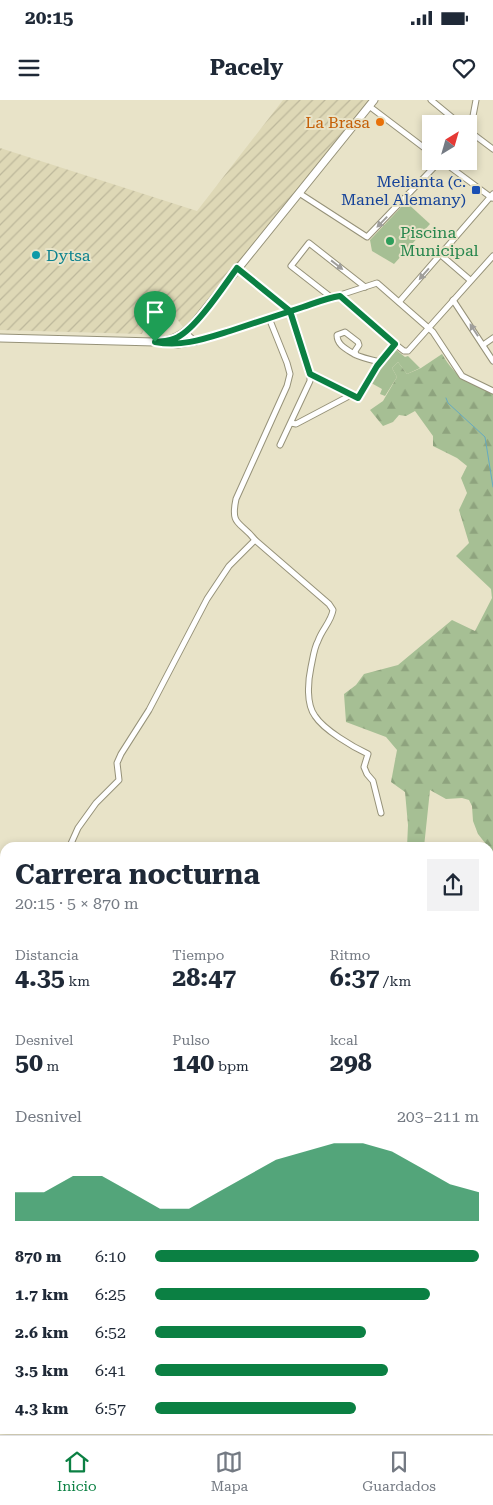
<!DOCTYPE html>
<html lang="es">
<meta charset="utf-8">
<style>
body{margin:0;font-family:"Roboto Serif",serif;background:#f2f2f3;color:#1f2937;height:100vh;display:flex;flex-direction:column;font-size:19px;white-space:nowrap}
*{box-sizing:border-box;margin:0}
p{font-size:16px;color:#747a83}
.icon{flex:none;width:28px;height:28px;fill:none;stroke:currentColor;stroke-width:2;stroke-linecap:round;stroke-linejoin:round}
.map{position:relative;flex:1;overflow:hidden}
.details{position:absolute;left:0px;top:742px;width:494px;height:592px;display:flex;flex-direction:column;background:#fff;border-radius:15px 15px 0 0;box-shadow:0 2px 8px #0003}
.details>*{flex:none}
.needle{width:32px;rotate:37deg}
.controls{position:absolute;left:422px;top:15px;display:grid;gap:10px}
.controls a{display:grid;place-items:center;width:55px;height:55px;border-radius:0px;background:#fff;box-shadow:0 2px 8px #0003;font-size:25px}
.pin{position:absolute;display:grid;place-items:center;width:42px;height:42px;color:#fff;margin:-51px -21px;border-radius:50% 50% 50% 0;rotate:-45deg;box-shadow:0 0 5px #0007}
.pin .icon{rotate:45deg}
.round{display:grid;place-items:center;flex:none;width:52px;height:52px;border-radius:0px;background:#f2f2f3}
.headline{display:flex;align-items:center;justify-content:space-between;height:85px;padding:0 15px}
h1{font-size:28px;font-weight:700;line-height:38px}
.stats{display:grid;grid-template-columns:repeat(3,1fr);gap:8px;height:85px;padding:5px 15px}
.stats div{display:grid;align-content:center}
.stats b{font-size:25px;font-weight:700}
.stats small{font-size:14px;font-weight:400}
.stats p{font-size:14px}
.chart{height:140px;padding:10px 15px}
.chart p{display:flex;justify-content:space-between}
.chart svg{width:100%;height:90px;margin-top:5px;fill:#0b8043;opacity:.7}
ul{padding:0 15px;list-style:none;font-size:16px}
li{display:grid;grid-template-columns:80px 60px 1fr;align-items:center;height:38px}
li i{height:12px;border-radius:6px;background:#0b8043}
.status{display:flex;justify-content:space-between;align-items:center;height:35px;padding:0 25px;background:#fff;direction:ltr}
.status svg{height:14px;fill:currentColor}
header{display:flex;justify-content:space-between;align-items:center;height:65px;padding:0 15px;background:#fff;font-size:22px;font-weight:700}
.dock{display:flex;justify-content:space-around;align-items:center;height:70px;border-top:1px solid #e0e1e3;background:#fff;font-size:14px;color:#747a83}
.dock a{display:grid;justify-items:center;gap:2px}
.dock .selected{color:#0b8043}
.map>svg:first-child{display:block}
.industrial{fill:url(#industrial-furrows)}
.green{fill:#a6bf94}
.forest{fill:url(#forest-firs)}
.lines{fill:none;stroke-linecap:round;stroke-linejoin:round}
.stream{stroke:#65aac1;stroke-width:1}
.street-casing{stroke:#969279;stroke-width:7}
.secondary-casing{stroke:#969279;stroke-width:9}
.street{stroke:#fff;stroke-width:5}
.secondary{stroke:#fff;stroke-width:7}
.oneway{fill:#9f9e9b}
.route-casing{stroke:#fff;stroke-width:10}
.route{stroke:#0b8043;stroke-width:6}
.food-dot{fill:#e8710a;stroke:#e8e3c8;stroke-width:2}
.transit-dot{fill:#1a4fb4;stroke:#e8e3c8;stroke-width:2}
.leisure-dot{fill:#2e9e5b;stroke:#e8e3c8;stroke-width:2}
.culture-dot{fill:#0f9aa8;stroke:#e8e3c8;stroke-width:2}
.labels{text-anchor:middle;stroke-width:4;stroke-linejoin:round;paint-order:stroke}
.food-label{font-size:16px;fill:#c56008;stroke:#e8e3c8;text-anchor:end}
.transit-label{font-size:16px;fill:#164399;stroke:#e8e3c8;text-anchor:end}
.leisure-label{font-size:16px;fill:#27864d;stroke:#e8e3c8;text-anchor:start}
.culture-label{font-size:16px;fill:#0d838f;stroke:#e8e3c8;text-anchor:start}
</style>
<div class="status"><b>20:15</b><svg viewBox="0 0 49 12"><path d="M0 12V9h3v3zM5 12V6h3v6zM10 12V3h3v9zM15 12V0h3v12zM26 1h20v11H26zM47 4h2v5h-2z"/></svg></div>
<header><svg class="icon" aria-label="menu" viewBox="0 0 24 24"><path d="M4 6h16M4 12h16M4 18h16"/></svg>Pacely<svg class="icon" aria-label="heart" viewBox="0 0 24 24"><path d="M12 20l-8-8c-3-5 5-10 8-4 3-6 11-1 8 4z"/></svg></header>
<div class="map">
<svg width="493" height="1335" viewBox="0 0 493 1335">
<defs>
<pattern id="industrial-furrows" width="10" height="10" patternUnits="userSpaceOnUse" patternTransform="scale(1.25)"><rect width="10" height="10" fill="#ded8b6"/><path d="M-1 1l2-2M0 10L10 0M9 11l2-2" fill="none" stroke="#bdb89b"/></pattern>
<pattern id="forest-firs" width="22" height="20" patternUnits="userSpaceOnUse" patternTransform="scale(1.25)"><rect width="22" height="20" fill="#a6bf94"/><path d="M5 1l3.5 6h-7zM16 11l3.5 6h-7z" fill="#8ea37e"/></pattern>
</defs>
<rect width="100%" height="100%" fill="#e8e3c8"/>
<!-- industrial -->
<path class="industrial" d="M 283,0 L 370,0 L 186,231 L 158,194 L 142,234 L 0,230 L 0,48 L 197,111 Z"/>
<!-- green -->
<g class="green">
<path d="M 406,102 L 430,124 L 394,164 L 372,151 L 370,140 Z"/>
<path d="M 390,245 L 405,257 L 408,256 L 420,268 L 407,274 L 398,262 L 392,268 L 397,277 L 385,296 L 380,294 L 382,289 L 364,279 Z"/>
</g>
<!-- forest -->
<g class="forest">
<path d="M 442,254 C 457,279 467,282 493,292 L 493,779 L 489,779 L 489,748 L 478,734 L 473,721 L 472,706 L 469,700 L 462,698 L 446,699 L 430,690 L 424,747 L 407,747 L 408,725 L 405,692 L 391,682 L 397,650 L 386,637 L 346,622 L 344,594 L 356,585 L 364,574 L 398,565 L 452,520 L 475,531 L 492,498 L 491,489 L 456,456 L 469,443 L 459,410 L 467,393 L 461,378 L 467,366 L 457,358 L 433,346 L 433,336 L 415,311 L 406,316 L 399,315 L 393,322 L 383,326 L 370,310 L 383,301 L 397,277 L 392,268 L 398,262 L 407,274 L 421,268 Z"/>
<path d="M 489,946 L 493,947 L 493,1105 L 489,1107 Z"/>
</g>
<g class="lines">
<!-- stream -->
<path class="stream" d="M 446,298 L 448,303 L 485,337 L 493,387"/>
<defs>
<g id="street">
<path d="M 431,0 L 460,24"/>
<path d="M 369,6 L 431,53"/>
<path d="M 469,31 L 493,49"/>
<path d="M 470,32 L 476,0"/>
<path d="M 442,61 L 492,98"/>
<path d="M 299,93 L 367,137 L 440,61"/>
<path d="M 441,155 L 470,180"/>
<path d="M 237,169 L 290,211 L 310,274 L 310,281 L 280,345"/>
<path d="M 340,196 L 395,244 L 404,251 L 408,251 L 493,156"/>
<path d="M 332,198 L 291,166 L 309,143 L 365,187"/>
<path d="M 453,200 L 493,261"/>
<path d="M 399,202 L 493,94"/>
<path d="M 269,218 L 287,263 L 290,274 L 287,286 L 236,399 C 230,427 241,421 255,440 L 329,504 L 333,510 C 331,522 322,529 318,541 C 314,548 313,558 311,567 C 308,581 306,604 315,616 C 324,630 353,647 368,654 L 364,667 L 367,674 L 373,681 L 381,713"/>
<path d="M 185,232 L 196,242"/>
<path d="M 161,243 L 178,245 L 196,242 L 377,183 L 433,232 L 462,276 L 493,291"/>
<path d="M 483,245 L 493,238"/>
<path d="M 356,255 L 355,251 L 359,245 L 358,242 L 345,232 L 337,235 C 337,245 346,249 354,254 C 362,258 371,260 380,262"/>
<path d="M 310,274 L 351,295"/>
<path d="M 291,323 L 296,324 L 351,295 L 358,298 L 377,266 L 395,244"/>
<path d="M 69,748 L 78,728 L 96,703 L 119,680 L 117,663 L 121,654 L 149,610 L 207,499 L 229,466 L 255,440"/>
<path d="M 0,991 L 5,981"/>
</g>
<path id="secondary" d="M 0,238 L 155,242 C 172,241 184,235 195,222 L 374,0"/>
</defs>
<!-- street casing -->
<use href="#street" class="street-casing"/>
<!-- secondary casing -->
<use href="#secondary" class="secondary-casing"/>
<!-- street -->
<use href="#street" class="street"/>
<!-- secondary -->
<use href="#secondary" class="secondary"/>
</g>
<!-- one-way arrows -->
<defs><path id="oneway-solid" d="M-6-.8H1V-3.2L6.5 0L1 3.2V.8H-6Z" transform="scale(1.25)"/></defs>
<g class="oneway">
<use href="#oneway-solid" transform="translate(382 122) rotate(134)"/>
<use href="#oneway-solid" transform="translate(337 165) rotate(38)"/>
<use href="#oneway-solid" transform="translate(424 174) rotate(131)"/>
<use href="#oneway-solid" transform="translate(474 230) rotate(-123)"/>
</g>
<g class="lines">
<defs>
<path id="route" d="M 155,242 C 182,247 204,239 230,231 C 254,223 278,215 303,207 C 315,203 327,198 340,196 L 395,244 L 377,266 L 358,298 L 310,274 L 290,211 L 237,168 C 223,187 197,227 178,237 C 171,241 163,241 155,242"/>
</defs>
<!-- route casing -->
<use href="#route" class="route-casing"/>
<!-- route -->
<use href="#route" class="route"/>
</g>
<!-- markers -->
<circle class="food-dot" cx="380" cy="22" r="5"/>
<rect class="transit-dot" x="471" y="85" width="10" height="10" rx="2.5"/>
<circle class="leisure-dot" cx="390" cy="141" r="5"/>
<circle class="culture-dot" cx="36" cy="155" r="5"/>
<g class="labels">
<!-- food labels -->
<g class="food-label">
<text x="370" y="28">La Brasa</text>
</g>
<!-- transit labels -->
<g class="transit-label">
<text x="466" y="87">Melianta (c.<tspan x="466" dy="18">Manel Alemany)</tspan></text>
</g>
<!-- leisure labels -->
<g class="leisure-label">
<text x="400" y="138">Piscina<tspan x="400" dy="18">Municipal</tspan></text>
</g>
<!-- culture labels -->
<g class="culture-label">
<text x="46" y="161">Dytsa</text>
</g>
</g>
</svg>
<div class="controls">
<a><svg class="needle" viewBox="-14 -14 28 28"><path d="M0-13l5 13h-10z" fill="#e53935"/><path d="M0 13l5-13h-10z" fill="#747a83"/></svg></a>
</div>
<div class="pin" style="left:155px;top:242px;background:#1e9e55"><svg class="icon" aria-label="arrive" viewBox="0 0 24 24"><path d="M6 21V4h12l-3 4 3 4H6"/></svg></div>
<section class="details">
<div class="headline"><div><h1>Carrera nocturna</h1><p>20:15 · 5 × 870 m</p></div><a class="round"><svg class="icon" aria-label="share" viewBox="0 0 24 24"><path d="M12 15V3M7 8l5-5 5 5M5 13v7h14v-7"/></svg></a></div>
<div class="stats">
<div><p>Distancia</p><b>4.35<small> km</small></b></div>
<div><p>Tiempo</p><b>28:47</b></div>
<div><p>Ritmo</p><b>6:37<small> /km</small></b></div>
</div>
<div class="stats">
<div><p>Desnivel</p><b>50<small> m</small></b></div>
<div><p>Pulso</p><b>140<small> bpm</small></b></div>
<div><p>kcal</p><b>298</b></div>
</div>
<div class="chart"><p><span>Desnivel</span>203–211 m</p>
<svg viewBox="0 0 160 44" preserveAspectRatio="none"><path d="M0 44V30L10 30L20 22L30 22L40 30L50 38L60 38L70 30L80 22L90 14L100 10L110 6L120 6L130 10L140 18L150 26L160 30V44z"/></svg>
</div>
<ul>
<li><b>870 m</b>6:10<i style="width:100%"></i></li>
<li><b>1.7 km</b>6:25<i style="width:85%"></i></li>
<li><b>2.6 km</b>6:52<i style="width:65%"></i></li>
<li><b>3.5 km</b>6:41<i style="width:72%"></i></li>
<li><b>4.3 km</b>6:57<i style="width:62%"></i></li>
</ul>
</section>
</div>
<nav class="dock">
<a class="selected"><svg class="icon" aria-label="home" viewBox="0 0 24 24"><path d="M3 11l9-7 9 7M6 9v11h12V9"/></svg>Inicio</a>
<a><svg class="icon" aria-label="map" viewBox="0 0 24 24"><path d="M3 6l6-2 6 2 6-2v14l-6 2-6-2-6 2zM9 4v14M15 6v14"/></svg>Mapa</a>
<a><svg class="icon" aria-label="saved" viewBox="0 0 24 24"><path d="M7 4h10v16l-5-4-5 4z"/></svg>Guardados</a>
</nav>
